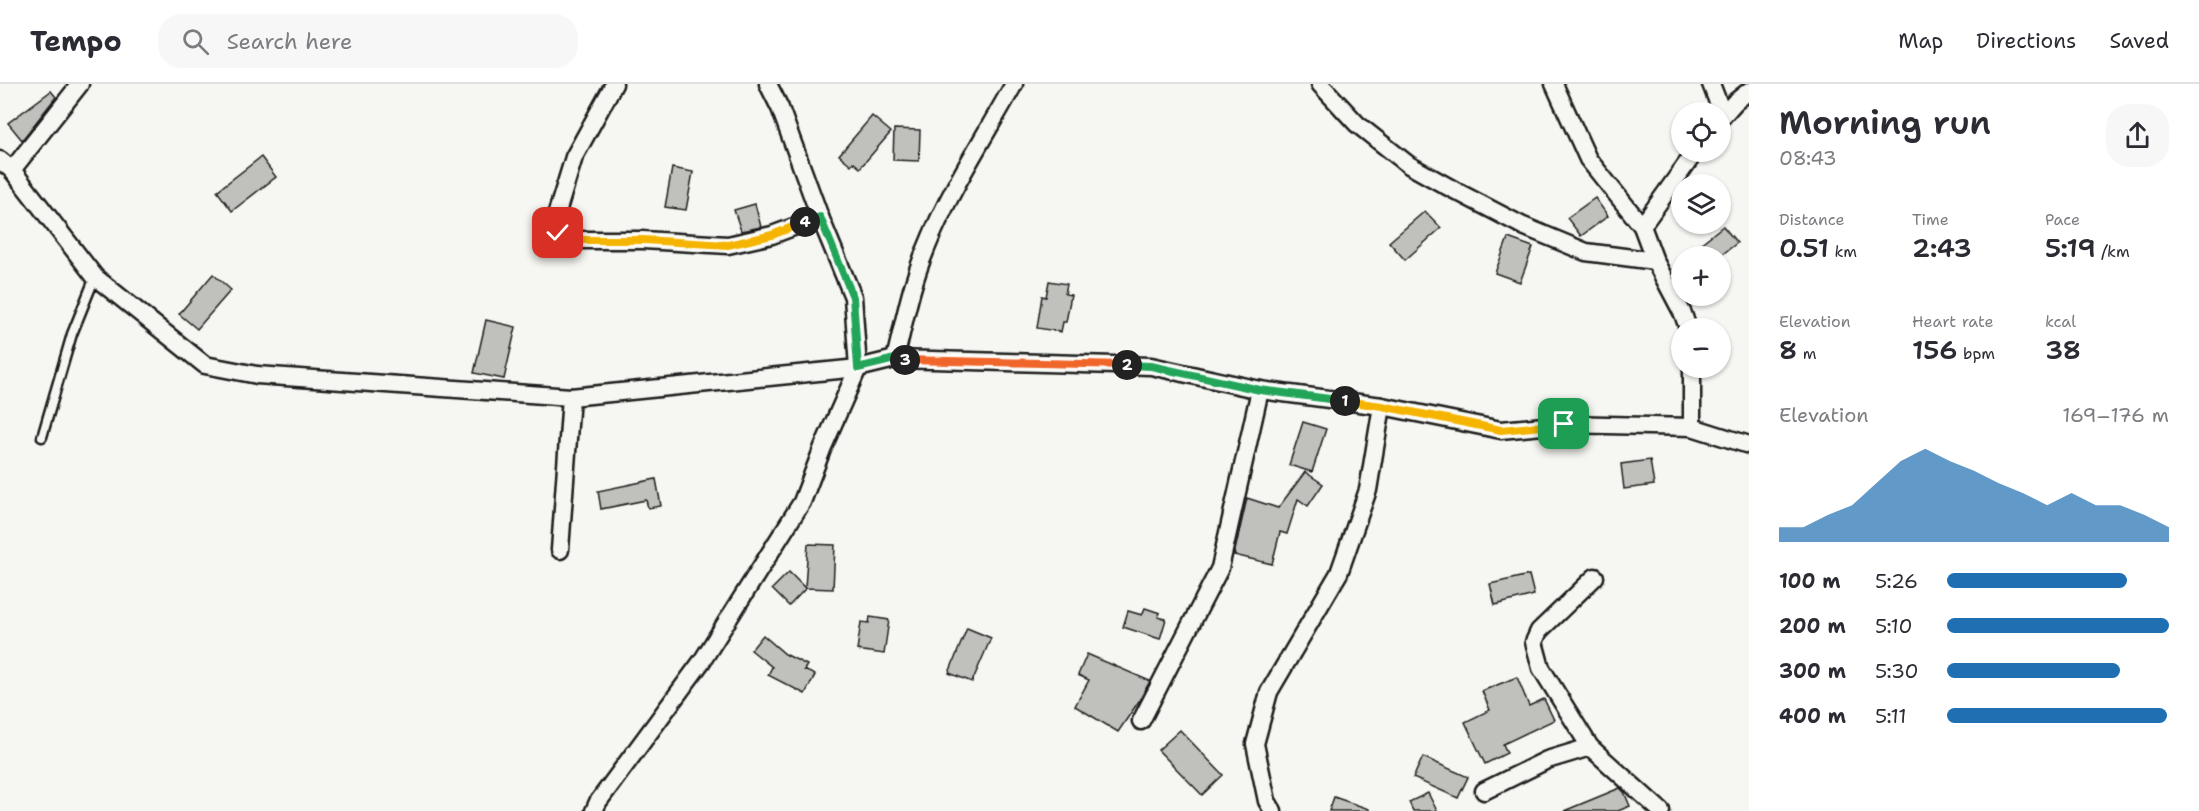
<!DOCTYPE html>
<meta charset="utf-8">
<style>
body{margin:0;font-family:"Shantell Sans",sans-serif;background:#f7f7f7;color:#2b2b33;height:100vh;display:flex;flex-direction:column;font-size:22px;white-space:nowrap}
*{box-sizing:border-box;margin:0}
p{font-size:20px;color:#7c7c81}
.icon{flex:none;width:33px;height:33px;fill:none;stroke:currentColor;stroke-width:2;stroke-linecap:round;stroke-linejoin:round}
.map{position:relative;flex:1;overflow:hidden}
.side{display:flex;flex-direction:column;background:#fff;width:450px}
.side>*{flex:none}
.fabs{position:absolute;left:1671px;top:18px;display:grid;gap:12px}
.fabs a{display:grid;place-items:center;width:60px;height:60px;border-radius:50%;background:#fff;box-shadow:0 2px 4px #0004;font-size:30px}
.pin{position:absolute;display:grid;place-items:center;width:51px;height:51px;color:#fff;margin:-26px;border-radius:12px;box-shadow:0 3px 9px #0006}
.km{position:absolute;width:30px;height:30px;margin:-15px;border-radius:50%;background:#222;color:#fff;font-size:16px;line-height:30px;text-align:center}
.round{display:grid;place-items:center;flex:none;width:63px;height:63px;border-radius:24px;background:#f7f7f7}
.overview{display:flex;align-items:center;justify-content:space-between;height:102px;padding:0 30px}
h1{font-size:33px;font-weight:600;line-height:45px}
.metrics{display:grid;grid-template-columns:repeat(3,1fr);gap:9px;height:102px;padding:6px 30px}
.metrics div{display:grid;align-content:center}
.metrics b{font-size:26px;font-weight:600}
.metrics small{font-size:16px;font-weight:400}
.metrics p{font-size:16px}
.chart{height:168px;padding:12px 30px}
.chart p{display:flex;justify-content:space-between}
.chart svg{width:100%;height:108px;margin-top:6px;fill:#1f6fb2;opacity:.7}
ul{padding:0 30px;list-style:none;font-size:20px}
li{display:grid;grid-template-columns:96px 72px 1fr;align-items:center;height:45px}
li i{height:15px;border-radius:8px;background:#1f6fb2}
header{display:flex;align-items:center;gap:36px;box-sizing:border-box;height:84px;padding:0 30px;background:#fff;border-bottom:2px solid #e1e1e2}
header strong{font-size:28px}
nav{display:flex;gap:33px;margin-inline-start:auto;font-size:21px}
.search{width:420px;height:54px;background:#f7f7f7;display:flex;align-items:center;gap:15px;box-sizing:border-box;padding:0 21px;border-radius:24px;color:#7c7c81;font-size:22px}
main{display:flex;flex:1;min-height:0}
.map>svg:first-child{display:block}
.building{fill:#c0c0bd;stroke:#1c1c1c;stroke-width:1.5}
.lines{fill:none;stroke-linecap:round;stroke-linejoin:round}
.service-casing{stroke:#1c1c1c;stroke-width:13}
.minor-casing{stroke:#1c1c1c;stroke-width:21}
.service{stroke:#f6f6f2;stroke-width:8}
.minor{stroke:#f6f6f2;stroke-width:16}
.split-1-casing{stroke:#fff;stroke-width:12}
.split-2-casing{stroke:#fff;stroke-width:12}
.split-3-casing{stroke:#fff;stroke-width:12}
.split-4-casing{stroke:#fff;stroke-width:12}
.split-5-casing{stroke:#fff;stroke-width:12}
.split-1{stroke:#f5b400;stroke-width:8}
.split-2{stroke:#22a559;stroke-width:8}
.split-3{stroke:#f0652b;stroke-width:8}
.split-4{stroke:#22a559;stroke-width:8}
.split-5{stroke:#f5b400;stroke-width:8}
</style>
<header>
<strong>Tempo</strong>
<div class="search"><svg class="icon" aria-label="search" viewBox="0 0 24 24"><circle cx="10" cy="10" r="6"/><path d="M15 15l6 6"/></svg>Search here</div>
<nav><a>Map</a><a>Directions</a><a>Saved</a></nav>
</header>
<main>
<div class="map">
<svg width="1749" height="727" viewBox="0 0 1749 727">
<rect width="100%" height="100%" fill="#f6f6f2"/>
<filter id="ink" filterUnits="userSpaceOnUse"><feTurbulence type="fractalNoise" baseFrequency=".0167" numOctaves="2"/><feDisplacementMap in="SourceGraphic" scale="12" xChannelSelector="R" yChannelSelector="G"/><feConvolveMatrix kernelMatrix="1 2 1 2 8 2 1 2 1" color-interpolation-filters="sRGB"/></filter>
<g filter="url(#ink)">
<!-- building -->
<g class="building">
<path d="M 51,7 L 56,13 L 22,56 L 8,39 Z"/>
<path d="M 872,32 L 891,48 L 860,84 L 853,78 L 851,81 L 839,71 Z"/>
<path d="M 894,45 L 920,46 L 919,77 L 893,76 Z"/>
<path d="M 261,73 L 276,93 L 232,127 L 217,107 Z"/>
<path d="M 672,84 L 693,88 L 686,126 L 665,123 Z"/>
<path d="M 1595,114 L 1608,132 L 1581,152 L 1567,134 Z"/>
<path d="M 755,120 L 761,143 L 741,147 L 734,126 Z"/>
<path d="M 1425,127 L 1441,144 L 1405,176 L 1389,158 Z"/>
<path d="M 1723,142 L 1737,159 L 1720,172 L 1685,172 Z"/>
<path d="M 1508,154 L 1533,163 L 1520,198 L 1495,189 Z"/>
<path d="M 213,190 L 231,206 L 197,245 L 179,230 Z"/>
<path d="M 1049,197 L 1067,200 L 1065,210 L 1071,211 L 1066,238 L 1063,238 L 1061,248 L 1037,244 L 1042,212 L 1046,213 Z"/>
<path d="M 486,236 L 516,243 L 504,295 L 474,289 Z"/>
<path d="M 1303,338 L 1326,345 L 1312,388 L 1289,381 Z"/>
<path d="M 1650,376 L 1654,401 L 1624,405 L 1621,380 Z"/>
<path d="M 1305,388 L 1323,400 L 1308,422 L 1298,415 L 1287,450 L 1280,448 L 1272,480 L 1234,471 L 1247,414 L 1278,424 Z"/>
<path d="M 656,395 L 661,422 L 648,424 L 646,416 L 601,425 L 598,407 Z"/>
<path d="M 808,460 L 835,461 L 833,505 L 806,504 L 789,522 L 772,505 L 789,488 L 805,504 Z"/>
<path d="M 1529,491 L 1534,511 L 1495,521 L 1490,500 Z"/>
<path d="M 1145,524 L 1160,529 L 1158,533 L 1166,535 L 1160,555 L 1123,543 L 1128,527 L 1142,531 Z"/>
<path d="M 870,533 L 889,536 L 884,570 L 857,566 L 861,538 L 869,539 Z"/>
<path d="M 967,544 L 991,554 L 972,598 L 949,589 Z"/>
<path d="M 763,551 L 785,570 L 807,581 L 804,586 L 815,591 L 805,610 L 768,591 L 772,583 L 751,566 Z"/>
<path d="M 1087,570 L 1150,597 L 1139,617 L 1118,648 L 1075,622 L 1089,596 L 1078,591 Z"/>
<path d="M 1517,593 L 1529,622 L 1544,615 L 1554,636 L 1503,660 L 1507,669 L 1485,680 L 1465,638 L 1490,626 L 1482,607 Z"/>
<path d="M 1180,646 L 1223,691 L 1202,711 L 1158,666 Z"/>
<path d="M 1423,673 L 1468,693 L 1458,714 L 1413,694 Z"/>
<path d="M 1620,704 L 1624,708 L 1630,722 L 1618,727 L 1564,727 Z"/>
<path d="M 1428,709 L 1437,727 L 1413,727 L 1409,718 Z"/>
<path d="M 1334,713 L 1369,725 L 1369,727 L 1329,727 Z"/>
</g>
<g class="lines">
<defs>
<path id="service" d="M 42,353 L 72,250 L 95,193"/>
<g id="minor">
<path d="M 614,0 L 574,73 L 555,135 L 558,149 L 573,156 L 643,156 L 728,161 L 772,151 L 820,133"/>
<path d="M 1320,0 L 1357,40 L 1409,81 L 1454,106 L 1523,142 L 1586,168 L 1655,177"/>
<path d="M 1554,0 L 1588,75 L 1642,142 L 1655,177 L 1683,230 L 1688,244"/>
<path d="M 1711,0 L 1723,31"/>
<path d="M 1720,35 L 1735,18 L 1749,7"/>
<path d="M 0,76 L 12,86 L 95,193 L 205,281 L 257,291 L 571,313 L 858,284 L 895,275 L 1151,282 L 1260,306 L 1382,322 L 1501,346 L 1564,340 L 1692,343 L 1749,361"/>
<path d="M 12,86 L 80,0"/>
<path d="M 1642,142 L 1695,68"/>
<path d="M 895,275 C 904,239 911,200 926,165 C 949,107 984,54 1014,0"/>
<path d="M 1692,284 L 1692,343"/>
<path d="M 560,466 L 571,313"/>
<path d="M 1595,493 L 1539,547 L 1534,558 L 1541,584 L 1590,663 L 1661,727"/>
<path d="M 1141,637 L 1220,484 L 1260,306"/>
<path d="M 1484,707 L 1547,676 L 1590,663"/>
<path d="M 594,727 L 598,718 L 702,577 L 802,418 L 823,363 L 858,284 L 853,213 L 820,133 L 780,24 L 768,0"/>
<path d="M 1273,727 L 1267,717 L 1255,660 L 1269,608 L 1339,489 L 1368,406 L 1382,322"/>
</g>
</defs>
<!-- service casing -->
<use href="#service" class="service-casing"/>
<!-- minor casing -->
<use href="#minor" class="minor-casing"/>
<!-- service -->
<use href="#service" class="service"/>
<!-- minor -->
<use href="#minor" class="minor"/>
</g>
</g>
<g class="lines" filter="url(#ink)">
<defs>
<path id="split-1" d="M 1345,317 L 1382,322 L 1501,346 L 1564,340"/>
<path id="split-2" d="M 1127,281 L 1151,282 L 1260,306 L 1345,317"/>
<path id="split-3" d="M 905,276 L 1127,281"/>
<path id="split-4" d="M 805,138 L 820,133 L 853,213 L 858,284 L 895,275 L 905,276"/>
<path id="split-5" d="M 558,149 L 573,156 L 643,156 L 728,161 L 772,151 L 805,138"/>
</defs>
<!-- split-1 casing -->
<use href="#split-1" class="split-1-casing"/>
<!-- split-2 casing -->
<use href="#split-2" class="split-2-casing"/>
<!-- split-3 casing -->
<use href="#split-3" class="split-3-casing"/>
<!-- split-4 casing -->
<use href="#split-4" class="split-4-casing"/>
<!-- split-5 casing -->
<use href="#split-5" class="split-5-casing"/>
<!-- split-1 -->
<use href="#split-1" class="split-1"/>
<!-- split-2 -->
<use href="#split-2" class="split-2"/>
<!-- split-3 -->
<use href="#split-3" class="split-3"/>
<!-- split-4 -->
<use href="#split-4" class="split-4"/>
<!-- split-5 -->
<use href="#split-5" class="split-5"/>
</g>
</svg>
<div class="fabs">
<a><svg class="icon" aria-label="locate" viewBox="0 0 24 24"><circle cx="12" cy="12" r="6"/><path d="M12 2v4M12 18v4M2 12h4M18 12h4"/></svg></a>
<a><svg class="icon" aria-label="layers" viewBox="0 0 24 24"><path d="M12 4l9 5-9 5-9-5zM3 14l9 5 9-5"/></svg></a>
<a>+</a>
<a>−</a>
</div>
<div class="pin" style="left:1564px;top:340px;background:#1e9e55"><svg class="icon" aria-label="arrive" viewBox="0 0 24 24"><path d="M6 21V4h12l-3 4 3 4H6"/></svg></div>
<div class="pin" style="left:558px;top:149px;background:#d93025"><svg class="icon" aria-label="check" viewBox="0 0 24 24"><path d="M5 12l5 5 9-10"/></svg></div>
<b class="km" style="left:1345px;top:317px">1</b>
<b class="km" style="left:1127px;top:281px">2</b>
<b class="km" style="left:905px;top:276px">3</b>
<b class="km" style="left:805px;top:138px">4</b>
</div>
<section class="side">
<div class="overview"><div><h1>Morning run</h1><p>08:43</p></div><a class="round"><svg class="icon" aria-label="share" viewBox="0 0 24 24"><path d="M12 15V3M7 8l5-5 5 5M5 13v7h14v-7"/></svg></a></div>
<div class="metrics">
<div><p>Distance</p><b>0.51<small> km</small></b></div>
<div><p>Time</p><b>2:43</b></div>
<div><p>Pace</p><b>5:19<small> /km</small></b></div>
</div>
<div class="metrics">
<div><p>Elevation</p><b>8<small> m</small></b></div>
<div><p>Heart rate</p><b>156<small> bpm</small></b></div>
<div><p>kcal</p><b>38</b></div>
</div>
<div class="chart"><p><span>Elevation</span>169–176 m</p>
<svg viewBox="0 0 160 44" preserveAspectRatio="none"><path d="M0 44V38L10 38L20 33L30 29L40 20L50 11L60 6L70 11L80 15L90 20L100 24L110 29L120 24L130 29L140 29L150 33L160 38V44z"/></svg>
</div>
<ul>
<li><b>100 m</b>5:26<i style="width:81%"></i></li>
<li><b>200 m</b>5:10<i style="width:100%"></i></li>
<li><b>300 m</b>5:30<i style="width:78%"></i></li>
<li><b>400 m</b>5:11<i style="width:99%"></i></li>
</ul>
</section>
</main>
